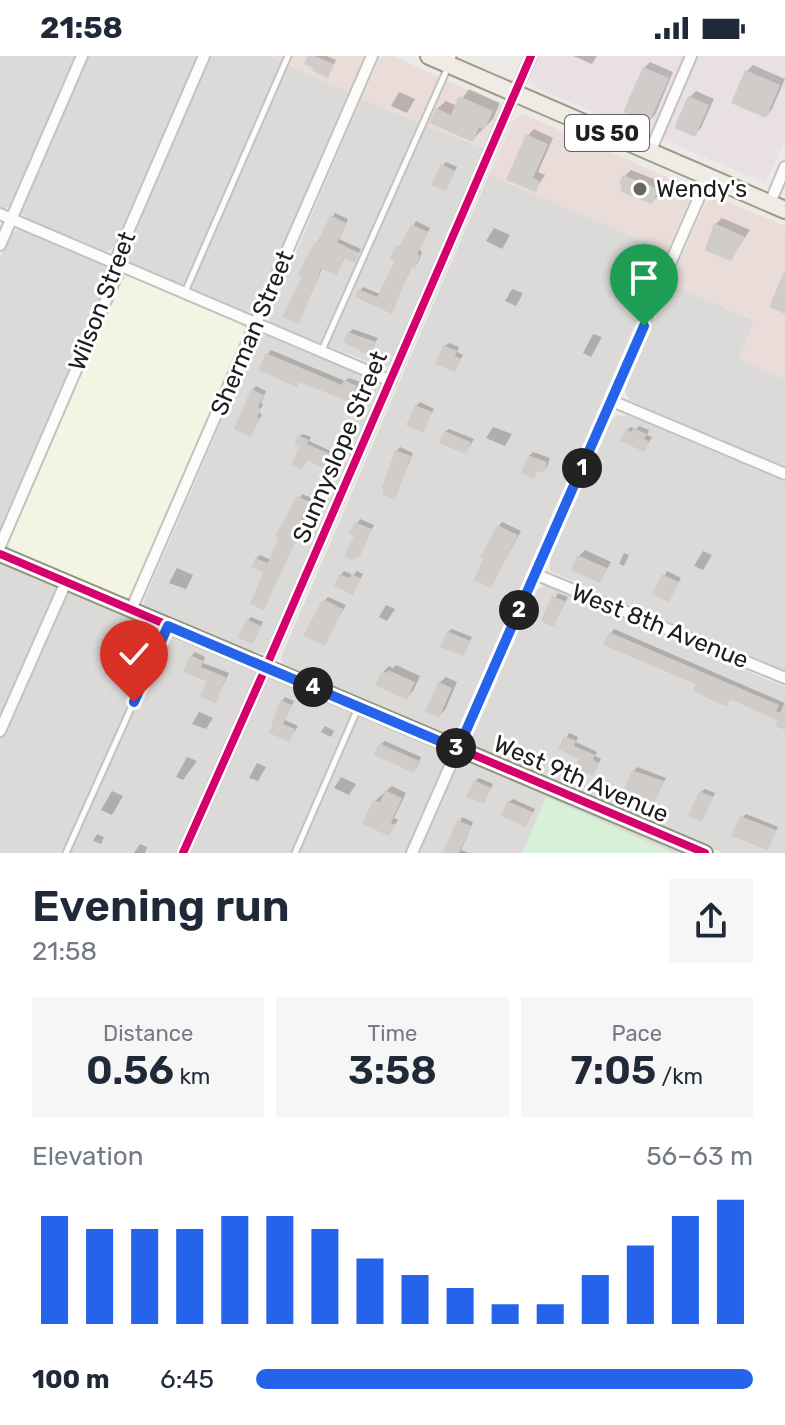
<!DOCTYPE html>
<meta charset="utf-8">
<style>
body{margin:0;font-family:Rubik,sans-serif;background:#f6f6f7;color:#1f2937;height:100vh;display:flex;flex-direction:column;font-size:30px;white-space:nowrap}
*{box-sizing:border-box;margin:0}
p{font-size:26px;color:#747a83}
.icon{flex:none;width:44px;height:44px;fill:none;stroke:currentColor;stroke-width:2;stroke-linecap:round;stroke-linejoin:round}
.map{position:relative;height:797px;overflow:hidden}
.sheet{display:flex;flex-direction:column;background:#fff;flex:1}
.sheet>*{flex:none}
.pin{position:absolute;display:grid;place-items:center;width:68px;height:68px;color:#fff;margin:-82px -34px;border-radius:50% 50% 50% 0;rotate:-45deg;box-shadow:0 0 8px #0007}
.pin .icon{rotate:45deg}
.km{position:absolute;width:40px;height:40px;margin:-20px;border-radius:50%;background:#222;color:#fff;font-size:22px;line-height:40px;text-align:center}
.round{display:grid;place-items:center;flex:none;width:84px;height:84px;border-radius:0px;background:#f6f6f7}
.overview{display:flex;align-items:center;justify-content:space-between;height:136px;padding:0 32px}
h1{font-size:44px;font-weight:600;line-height:60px}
.stats{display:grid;grid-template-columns:repeat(3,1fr);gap:12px;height:136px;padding:8px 32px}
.stats div{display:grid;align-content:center;border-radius:0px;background:#f6f6f7;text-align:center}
.stats b{font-size:40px;font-weight:600}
.stats small{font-size:22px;font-weight:400}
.stats p{font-size:22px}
.chart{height:224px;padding:16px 32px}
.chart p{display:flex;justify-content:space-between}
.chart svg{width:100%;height:144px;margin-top:8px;stroke:#2563eb;stroke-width:6}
ul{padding:0 32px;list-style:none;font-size:26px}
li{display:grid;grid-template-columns:128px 96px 1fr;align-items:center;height:60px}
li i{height:20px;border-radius:10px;background:#2563eb}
.status{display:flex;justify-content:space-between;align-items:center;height:56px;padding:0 40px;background:#fff;direction:ltr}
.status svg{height:22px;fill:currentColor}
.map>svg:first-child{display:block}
.residential{fill:#dbdad8}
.commercial{fill:#e9dcd9}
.industrial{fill:#e9e0e4}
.education{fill:#f4f4e2}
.park{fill:#d7f0d8}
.shadow{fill:#0003}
.building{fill:#cfccc9}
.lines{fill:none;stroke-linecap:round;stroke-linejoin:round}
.lane-casing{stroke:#c3c2c1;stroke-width:9}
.street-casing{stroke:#c3c2c1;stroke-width:14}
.secondary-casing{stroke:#919480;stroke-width:18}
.primary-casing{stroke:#a09985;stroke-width:20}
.lane{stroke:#fcfcfb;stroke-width:5}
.street{stroke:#fcfcfb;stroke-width:10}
.secondary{stroke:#f2f2eb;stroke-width:14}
.primary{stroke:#f0ece5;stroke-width:16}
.cycleway-casing{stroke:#fff;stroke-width:13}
.cycleway{stroke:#d6006c;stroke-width:8}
.route-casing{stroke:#fff;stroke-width:16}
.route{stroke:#2563eb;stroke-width:10}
.poi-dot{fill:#666564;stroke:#fff;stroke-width:3}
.labels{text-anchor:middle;stroke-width:6;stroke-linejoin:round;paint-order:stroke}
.shield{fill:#fff;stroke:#626262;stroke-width:2}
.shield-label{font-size:22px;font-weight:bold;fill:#1e1e1e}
.poi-label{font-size:24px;fill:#1e1e1e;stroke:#fff;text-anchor:start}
.street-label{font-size:24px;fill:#1e1e1e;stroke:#fff}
</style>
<div class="status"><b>21:58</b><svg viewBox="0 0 49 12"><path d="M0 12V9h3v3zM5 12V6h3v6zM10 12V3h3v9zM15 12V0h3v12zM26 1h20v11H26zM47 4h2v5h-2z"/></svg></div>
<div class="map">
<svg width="785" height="797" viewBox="0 0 785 797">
<rect width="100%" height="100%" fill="#eceae6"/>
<!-- residential -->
<g class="residential">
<path d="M 0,0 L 77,0 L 12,149 L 5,153 L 0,152 Z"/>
<path d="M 89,0 L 198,0 L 115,190 L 107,196 L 26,163 L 21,156 Z"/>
<path d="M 210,0 L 268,0 L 351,37 L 258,253 L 253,256 L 244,256 L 130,207 L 123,199 Z"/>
<path d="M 361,43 L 485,93 L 393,306 L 384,312 L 272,268 L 268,262 Z"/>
<path d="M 489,119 L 667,195 L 459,674 L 446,680 L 290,613 L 282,608 L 281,601 Z"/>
<path d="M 21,174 L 107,211 L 112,216 L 0,476 L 0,202 L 10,180 L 14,175 Z"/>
<path d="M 670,228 L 755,265 L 739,303 L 785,323 L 785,412 L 629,344 L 625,335 L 627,327 Z"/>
<path d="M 267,279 L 378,325 L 381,330 L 268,594 L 260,598 L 252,598 L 149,555 L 143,547 L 256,285 L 260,280 Z"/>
<path d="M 617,359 L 629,360 L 785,426 L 785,616 L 550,515 L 550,503 L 610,365 Z"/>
<path d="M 0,507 L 248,612 L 685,797 L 0,797 Z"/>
<path d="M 545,529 L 785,631 L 785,797 L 723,797 L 474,691 L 471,683 L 473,676 L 535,535 Z"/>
</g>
<!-- commercial -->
<g class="commercial">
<path d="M 268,0 L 366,0 L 351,37 Z"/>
<path d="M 384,0 L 393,0 L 501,49 L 502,55 L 485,93 L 361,43 L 379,4 Z"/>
<path d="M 523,58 L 687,130 L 690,133 L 690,143 L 667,195 L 489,119 L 513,64 Z"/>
<path d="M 716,141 L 785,170 L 785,323 L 739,303 L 754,264 L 670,228 L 705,148 Z"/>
</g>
<!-- industrial -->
<g class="industrial">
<path d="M 538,0 L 685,0 L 654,74 L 647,79 L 537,32 L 532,28 L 530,18 Z"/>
<path d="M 698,0 L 785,0 L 785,85 L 765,127 L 664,84 L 663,79 Z"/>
</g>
<!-- education -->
<path class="education" d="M 131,221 L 242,268 L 246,276 L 132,539 L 122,543 L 12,497 L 8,487 L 122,225 Z"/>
<!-- park -->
<path class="park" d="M 546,741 L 673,797 L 522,797 Z"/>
<!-- shadow -->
<g class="shadow">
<path d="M 310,0 L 327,0 L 336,4 L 328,19 L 315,10 Z"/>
<path d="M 573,0 L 597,0 L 592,8 Z"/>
<path d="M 650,6 L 673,16 L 655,59 L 649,65 L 644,12 Z"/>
<path d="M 753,9 L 785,23 L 772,53 L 766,60 L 747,15 Z"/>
<path d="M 469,33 L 500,47 L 493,63 L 472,84 L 437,53 L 446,45 L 457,50 Z"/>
<path d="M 696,35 L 714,43 L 701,72 L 695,78 L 690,41 Z"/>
<path d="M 399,36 L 415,43 L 407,57 L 391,50 Z"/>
<path d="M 534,73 L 553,82 L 538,116 L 545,119 L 535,134 L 509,122 L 528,79 Z"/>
<path d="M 446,106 L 457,111 L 445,133 L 442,110 Z"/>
<path d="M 631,114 L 664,127 L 658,140 L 652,146 L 625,120 Z"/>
<path d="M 335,157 L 348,163 L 339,183 L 361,193 L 354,205 L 345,201 L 337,217 L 323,211 L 298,266 L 305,220 L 317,187 Z"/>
<path d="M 722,162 L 750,174 L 731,203 L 716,168 Z"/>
<path d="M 416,165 L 430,172 L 419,194 L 422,196 L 418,207 L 412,210 L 391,256 L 360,235 L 363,231 L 380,238 L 397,204 L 397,191 L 403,188 Z"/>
<path d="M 494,172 L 510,179 L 502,193 L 486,185 Z"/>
<path d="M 512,233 L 523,237 L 516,250 L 505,245 Z"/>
<path d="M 353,273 L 378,282 L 369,297 L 349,277 Z"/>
<path d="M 593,278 L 602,281 L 591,301 L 583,297 Z"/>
<path d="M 449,287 L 459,291 L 457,296 L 463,299 L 454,314 L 445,290 Z"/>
<path d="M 271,294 L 345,325 L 349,322 L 360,326 L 353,340 L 350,344 L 301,324 L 297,329 L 268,298 Z"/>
<path d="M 256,330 L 266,335 L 261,347 L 263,348 L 259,357 L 262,358 L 251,378 L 253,334 Z"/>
<path d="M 420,346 L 434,353 L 422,375 L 416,350 Z"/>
<path d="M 639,370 L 649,374 L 647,379 L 652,381 L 645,393 L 627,374 L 631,371 L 636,373 Z"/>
<path d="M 493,371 L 512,378 L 505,390 L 486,382 Z"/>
<path d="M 449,373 L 474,383 L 466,396 L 445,376 Z"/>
<path d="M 303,378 L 311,381 L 309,385 L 333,396 L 328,408 L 307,402 L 300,380 Z"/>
<path d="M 400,391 L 413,397 L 395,441 L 397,395 Z"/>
<path d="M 533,396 L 550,402 L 547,411 L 543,414 L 539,413 L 534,420 L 529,400 Z"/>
<path d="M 302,438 L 312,442 L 304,460 L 306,462 L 264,552 L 266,515 L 256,503 L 260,499 L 271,504 Z"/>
<path d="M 360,463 L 374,469 L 359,499 L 356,479 L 352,477 Z"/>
<path d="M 502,466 L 521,475 L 491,530 L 499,470 Z"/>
<path d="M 585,494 L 611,506 L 600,525 L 579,500 Z"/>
<path d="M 703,495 L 712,499 L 703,514 L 694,510 Z"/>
<path d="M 624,497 L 629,499 L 624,510 L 619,508 Z"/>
<path d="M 177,512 L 193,519 L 186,533 L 169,527 Z"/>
<path d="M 344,515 L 353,519 L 357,515 L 363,518 L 353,536 L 341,519 Z"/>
<path d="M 667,515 L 681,522 L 669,543 L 655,537 Z"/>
<path d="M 558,537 L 568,541 L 553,569 L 544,564 Z"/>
<path d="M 328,541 L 346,549 L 324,587 L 324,545 Z"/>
<path d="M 386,549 L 395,553 L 387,565 L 379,561 Z"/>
<path d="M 251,561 L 263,566 L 252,586 L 248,564 Z"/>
<path d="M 452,573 L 472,581 L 463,598 L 448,576 Z"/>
<path d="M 614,573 L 785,647 L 785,672 L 779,663 L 731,642 L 726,648 L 698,627 L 611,577 Z"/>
<path d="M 143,584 L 151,588 L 140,609 L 126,602 L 121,610 L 115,607 L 123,593 L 132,597 Z"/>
<path d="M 195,596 L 205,601 L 203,607 L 229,617 L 215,645 L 209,624 L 191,600 Z"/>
<path d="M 396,609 L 420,620 L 413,635 L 407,641 L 383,616 L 389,610 L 393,612 Z"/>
<path d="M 446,621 L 457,626 L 445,654 L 438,660 L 439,627 Z"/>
<path d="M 285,641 L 294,645 L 285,664 L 298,670 L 289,684 L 272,676 L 282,645 Z"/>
<path d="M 199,656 L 213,662 L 206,673 L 192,668 Z"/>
<path d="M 325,670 L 334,675 L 331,681 L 321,676 Z"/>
<path d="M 569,677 L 578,681 L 576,686 L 597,696 L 595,700 L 601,703 L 593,718 L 582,702 L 560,692 Z"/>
<path d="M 385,685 L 421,701 L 417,711 L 413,715 L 381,688 Z"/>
<path d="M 187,701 L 197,705 L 183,724 L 176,721 Z"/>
<path d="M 257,707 L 266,711 L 258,725 L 249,722 Z"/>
<path d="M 637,711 L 666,722 L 654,744 L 634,715 Z"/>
<path d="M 341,721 L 356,728 L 349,739 L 334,732 Z"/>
<path d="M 479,722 L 493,728 L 484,746 L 475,725 Z"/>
<path d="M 392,730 L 406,737 L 394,762 L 398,764 L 389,778 L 375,745 Z"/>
<path d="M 705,733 L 715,737 L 701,764 L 701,736 Z"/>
<path d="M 112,735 L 123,740 L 112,759 L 101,754 Z"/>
<path d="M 513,743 L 535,753 L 526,768 L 509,746 Z"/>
<path d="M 746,758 L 778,771 L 767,792 L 742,762 Z"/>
<path d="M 462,761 L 473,766 L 461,794 L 469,797 L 445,797 Z"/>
<path d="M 97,778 L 104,781 L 101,788 L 93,785 Z"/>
<path d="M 140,788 L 147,791 L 145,797 L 134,797 Z"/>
</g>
<!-- building -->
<g class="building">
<path d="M 308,0 L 315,0 L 334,8 L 328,22 L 311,14 L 313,12 L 304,8 Z"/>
<path d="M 643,11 L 669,22 L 649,67 L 623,56 Z"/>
<path d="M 745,14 L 780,29 L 766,62 L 731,47 Z"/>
<path d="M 459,40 L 493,55 L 484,74 L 479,71 L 473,86 L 429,67 L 436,52 L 451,59 Z"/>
<path d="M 688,40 L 709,49 L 695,81 L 674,72 Z"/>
<path d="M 526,78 L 548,88 L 533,122 L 540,125 L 536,136 L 506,124 Z"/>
<path d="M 441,108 L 455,115 L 446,135 L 431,129 Z"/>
<path d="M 623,119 L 659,133 L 652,148 L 622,136 L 620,133 L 622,129 L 619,128 Z"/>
<path d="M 330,159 L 346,167 L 337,186 L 359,197 L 355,207 L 344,202 L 337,219 L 321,213 L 299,268 L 282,261 L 302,221 L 298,219 L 305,204 L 315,186 L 318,187 Z"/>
<path d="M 714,167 L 745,181 L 731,205 L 705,194 Z"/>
<path d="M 411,168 L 428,176 L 417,198 L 420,199 L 415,213 L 411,211 L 392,258 L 355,241 L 358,233 L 377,241 L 395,205 L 390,203 L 395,189 L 399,191 Z"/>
<path d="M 785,214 L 785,258 L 769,251 Z"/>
<path d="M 348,276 L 376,286 L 370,300 L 343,286 Z"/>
<path d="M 443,289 L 457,295 L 455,300 L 461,303 L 455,316 L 435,308 Z"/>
<path d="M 266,297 L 342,329 L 344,324 L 357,330 L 350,346 L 299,326 L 297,331 L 258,314 Z"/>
<path d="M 251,333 L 264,339 L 258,351 L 261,352 L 257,361 L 259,362 L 251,381 L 234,373 Z"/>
<path d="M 415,349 L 432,356 L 423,377 L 406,369 Z"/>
<path d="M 633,372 L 647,378 L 644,383 L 649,385 L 645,396 L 620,385 L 626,373 L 632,376 Z"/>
<path d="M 444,375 L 471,386 L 466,398 L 439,387 Z"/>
<path d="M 298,379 L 309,384 L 307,388 L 332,399 L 326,413 L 307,404 L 302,414 L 291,409 L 300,390 L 294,388 Z"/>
<path d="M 395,394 L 411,400 L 395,444 L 382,438 L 384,433 L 382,432 Z"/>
<path d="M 528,399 L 547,406 L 544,417 L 538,414 L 534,423 L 521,417 Z"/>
<path d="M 297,440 L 310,446 L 301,464 L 304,466 L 264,554 L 250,548 L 263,516 L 251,511 L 255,502 L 268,507 L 278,482 L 275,480 Z"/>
<path d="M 355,466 L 372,473 L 359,502 L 356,501 L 354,505 L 344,500 L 354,480 L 349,478 Z"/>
<path d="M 497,469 L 518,479 L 491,532 L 474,524 L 483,503 L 480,502 Z"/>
<path d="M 577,499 L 607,512 L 600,527 L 571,514 Z"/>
<path d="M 339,518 L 350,522 L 351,518 L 361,522 L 353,539 L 334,530 Z"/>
<path d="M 662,518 L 679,526 L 669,546 L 652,538 Z"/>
<path d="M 552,540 L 565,545 L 554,571 L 541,565 Z"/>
<path d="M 323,543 L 343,553 L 325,590 L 303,580 Z"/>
<path d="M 246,563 L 261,570 L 253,588 L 238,582 Z"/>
<path d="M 447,575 L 470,585 L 464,600 L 440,591 Z"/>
<path d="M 609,576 L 779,649 L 776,655 L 780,657 L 785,645 L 785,674 L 775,670 L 777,664 L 730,643 L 727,650 L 713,645 L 693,635 L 696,628 L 603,589 Z"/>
<path d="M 190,599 L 203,605 L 201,611 L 226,621 L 216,647 L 200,641 L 206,625 L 183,616 Z"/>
<path d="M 388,614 L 415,626 L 407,644 L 375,629 L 382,615 L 387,617 Z"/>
<path d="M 438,626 L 452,632 L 439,662 L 425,656 Z"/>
<path d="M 280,644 L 292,649 L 283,668 L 295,673 L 290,686 L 269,677 Z"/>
<path d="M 564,680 L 576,685 L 574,690 L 595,699 L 593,704 L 599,707 L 593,720 L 575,712 L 579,703 L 558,693 Z"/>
<path d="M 379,687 L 419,705 L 414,717 L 374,699 Z"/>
<path d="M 632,714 L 664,725 L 655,746 L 624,733 Z"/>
<path d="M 474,724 L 491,732 L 484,748 L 466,741 Z"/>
<path d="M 385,734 L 402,742 L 391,767 L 395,769 L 389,780 L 362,768 L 373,744 L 380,746 Z"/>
<path d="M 699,735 L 713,741 L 702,766 L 688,760 Z"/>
<path d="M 507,745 L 533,756 L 526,771 L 501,760 Z"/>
<path d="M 740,760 L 776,774 L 768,794 L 731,780 Z"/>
<path d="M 457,764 L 471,770 L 459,797 L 443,797 Z"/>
</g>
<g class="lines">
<defs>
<g id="lane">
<path d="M 185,236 L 288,0"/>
<path d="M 322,294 L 453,0"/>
<path d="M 66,797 L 167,572"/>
<path d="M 295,797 L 358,652"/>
</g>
<g id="street">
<path d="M 650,96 L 691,0"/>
<path d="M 770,147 L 785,111"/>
<path d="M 0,158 L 391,325"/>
<path d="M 0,189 L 82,0"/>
<path d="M 612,345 L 785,418"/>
<path d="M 0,490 L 117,219 L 117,201 L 204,0"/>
<path d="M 535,518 L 785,622"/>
<path d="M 131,554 L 372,0"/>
<path d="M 0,675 L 66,526"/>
<path d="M 183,797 L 266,611 L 531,0"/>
<path d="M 412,797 L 708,121"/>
</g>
<path id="secondary" d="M 0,498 L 705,797"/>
<path id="primary" d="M 429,0 L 785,154"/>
</defs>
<!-- lane casing -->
<use href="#lane" class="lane-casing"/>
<!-- street casing -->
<use href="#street" class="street-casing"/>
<!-- secondary casing -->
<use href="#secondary" class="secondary-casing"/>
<!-- primary casing -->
<use href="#primary" class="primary-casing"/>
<!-- lane -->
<use href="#lane" class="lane"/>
<!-- street -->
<use href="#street" class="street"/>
<!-- secondary -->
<use href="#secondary" class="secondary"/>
<!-- primary -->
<use href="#primary" class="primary"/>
<defs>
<g id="cycleway">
<path d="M 0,498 L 705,797"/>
<path d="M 183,797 L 266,611 L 531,0"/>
</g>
</defs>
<!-- cycleway casing -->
<use href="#cycleway" class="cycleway-casing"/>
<!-- cycleway -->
<use href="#cycleway" class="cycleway"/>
</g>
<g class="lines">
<defs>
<path id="route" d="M 134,646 L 168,570 L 458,693 L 644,270"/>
</defs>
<!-- route casing -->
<use href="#route" class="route-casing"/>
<!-- route -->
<use href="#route" class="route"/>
</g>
<!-- markers -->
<circle class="poi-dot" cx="640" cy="133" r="8"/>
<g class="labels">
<!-- shield labels -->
<rect class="shield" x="565" y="59" width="84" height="36" rx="6"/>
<g class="shield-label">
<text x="607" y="85">US 50</text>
</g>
<!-- poi labels -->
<g class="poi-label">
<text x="656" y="141">Wendy's</text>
</g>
<!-- street labels -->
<g class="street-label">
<text transform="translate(102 245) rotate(-69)" y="8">Wilson Street</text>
<text transform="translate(252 277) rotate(-67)" y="8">Sherman Street</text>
<text transform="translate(340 391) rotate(-67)" y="8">Sunnyslope Street</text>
<text transform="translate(660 570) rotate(22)" y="8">West 8th Avenue</text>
<text transform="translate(581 723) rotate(23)" y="8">West 9th Avenue</text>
</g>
</g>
</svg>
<div class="pin" style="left:644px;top:270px;background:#1e9e55"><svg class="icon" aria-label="arrive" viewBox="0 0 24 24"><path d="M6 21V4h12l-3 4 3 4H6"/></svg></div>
<div class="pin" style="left:134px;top:646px;background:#d93025"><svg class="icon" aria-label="check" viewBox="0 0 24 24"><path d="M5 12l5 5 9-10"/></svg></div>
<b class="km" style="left:582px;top:412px">1</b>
<b class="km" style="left:519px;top:554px">2</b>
<b class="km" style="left:456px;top:692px">3</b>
<b class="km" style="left:313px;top:631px">4</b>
</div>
<section class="sheet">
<div class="overview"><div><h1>Evening run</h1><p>21:58</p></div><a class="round"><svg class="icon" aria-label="share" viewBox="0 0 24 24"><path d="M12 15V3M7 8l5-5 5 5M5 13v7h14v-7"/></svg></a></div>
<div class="stats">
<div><p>Distance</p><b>0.56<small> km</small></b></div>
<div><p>Time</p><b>3:58</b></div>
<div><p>Pace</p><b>7:05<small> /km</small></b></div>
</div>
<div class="chart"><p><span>Elevation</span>56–63 m</p>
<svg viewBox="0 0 160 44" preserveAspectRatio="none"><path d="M5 44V11M15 44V15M25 44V15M35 44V15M45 44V11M55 44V11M65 44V15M75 44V24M85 44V29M95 44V33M105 44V38M115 44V38M125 44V29M135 44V20M145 44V11M155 44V6"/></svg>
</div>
<ul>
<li><b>100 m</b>6:45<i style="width:100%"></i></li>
</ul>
</section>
